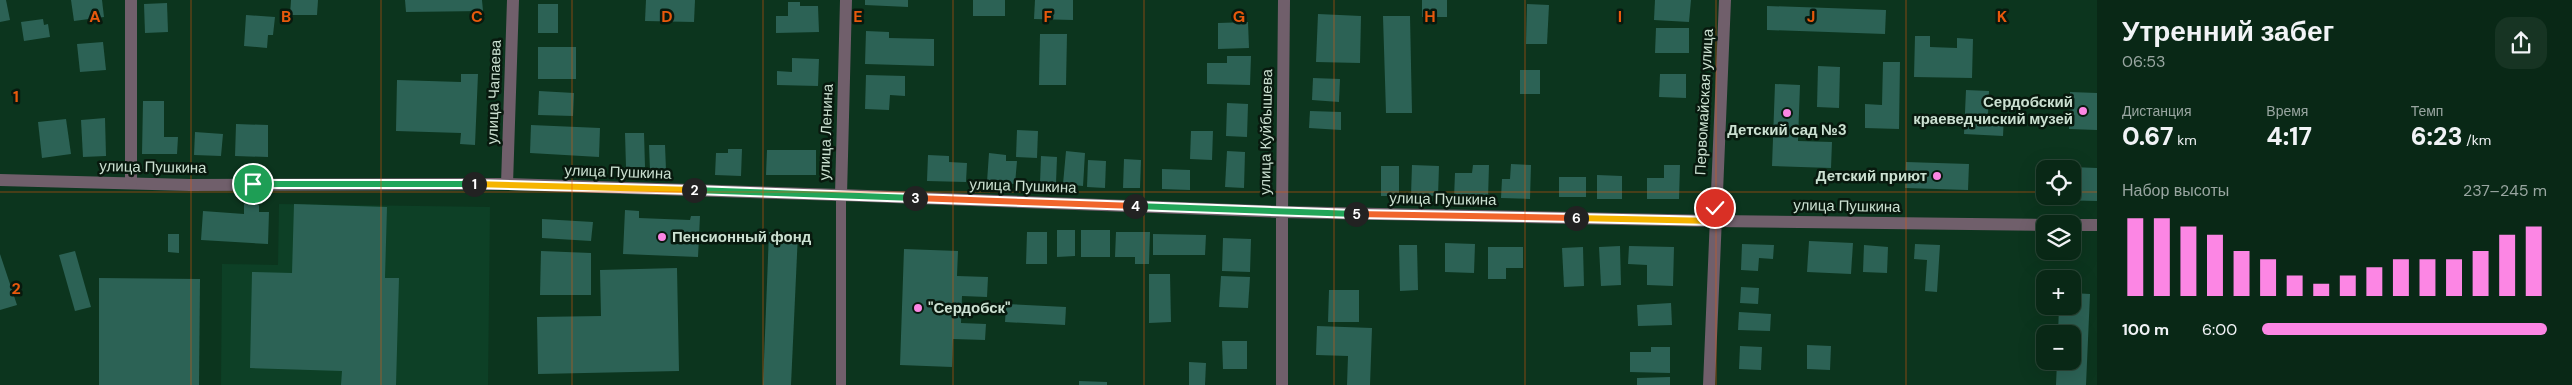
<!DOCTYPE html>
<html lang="ru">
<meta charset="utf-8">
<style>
body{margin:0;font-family:"DM Sans",sans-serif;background:#173423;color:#f1f3f6;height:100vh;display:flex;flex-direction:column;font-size:19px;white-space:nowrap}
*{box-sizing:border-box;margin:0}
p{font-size:16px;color:#99a6a1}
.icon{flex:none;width:28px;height:28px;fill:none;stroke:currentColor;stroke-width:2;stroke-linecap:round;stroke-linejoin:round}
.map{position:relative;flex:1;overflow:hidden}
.details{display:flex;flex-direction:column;background:#092816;width:475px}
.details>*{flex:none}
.tools{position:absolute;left:2036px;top:160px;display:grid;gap:10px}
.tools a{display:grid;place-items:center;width:45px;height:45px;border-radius:10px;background:#092816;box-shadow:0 5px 20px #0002,0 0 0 1px #294435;font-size:25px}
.pin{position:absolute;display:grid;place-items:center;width:42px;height:42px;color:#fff;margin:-21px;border:2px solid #fff;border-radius:50%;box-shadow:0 1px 5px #0007}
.km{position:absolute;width:25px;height:25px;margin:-12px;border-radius:50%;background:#222;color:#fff;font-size:14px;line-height:25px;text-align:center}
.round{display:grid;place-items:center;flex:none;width:52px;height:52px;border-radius:15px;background:#173423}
.summary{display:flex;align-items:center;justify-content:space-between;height:85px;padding:0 25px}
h1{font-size:28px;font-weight:800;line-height:38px}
.figures{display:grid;grid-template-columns:repeat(3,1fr);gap:8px;height:85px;padding:5px 25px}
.figures div{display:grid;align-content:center}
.figures b{font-size:25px;font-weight:800}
.figures small{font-size:14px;font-weight:400}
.figures p{font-size:14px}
.chart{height:140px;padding:10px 25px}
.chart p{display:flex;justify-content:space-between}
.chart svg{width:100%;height:90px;margin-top:5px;stroke:#fc86e4;stroke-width:6}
ul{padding:0 25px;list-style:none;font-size:16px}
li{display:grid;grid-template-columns:80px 60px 1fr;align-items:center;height:38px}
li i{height:12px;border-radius:6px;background:#fc86e4}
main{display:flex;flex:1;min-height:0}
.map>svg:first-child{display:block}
.built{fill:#0d4026}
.building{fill:#2c6255}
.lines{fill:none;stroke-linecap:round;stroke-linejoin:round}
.pedestrian{stroke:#705f6b;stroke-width:10}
.minor{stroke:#705f6b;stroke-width:12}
.tertiary{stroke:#705f6b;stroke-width:12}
.split-1-casing{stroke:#fff;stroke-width:10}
.split-2-casing{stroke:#fff;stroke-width:10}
.split-3-casing{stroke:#fff;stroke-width:10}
.split-4-casing{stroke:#fff;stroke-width:10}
.split-5-casing{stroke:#fff;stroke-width:10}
.split-6-casing{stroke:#fff;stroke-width:10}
.split-7-casing{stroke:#fff;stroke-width:10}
.split-1{stroke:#22a559;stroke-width:6}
.split-2{stroke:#f5b400;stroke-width:6}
.split-3{stroke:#22a559;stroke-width:6}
.split-4{stroke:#f0652b;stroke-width:6}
.split-5{stroke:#22a559;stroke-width:6}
.split-6{stroke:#f0652b;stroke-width:6}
.split-7{stroke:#f5b400;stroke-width:6}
.grid{fill:none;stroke:#e8590c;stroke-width:1;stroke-opacity:0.55}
.poi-dot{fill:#fc86e4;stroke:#08190e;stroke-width:2}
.labels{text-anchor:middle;stroke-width:5;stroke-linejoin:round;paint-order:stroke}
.street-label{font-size:15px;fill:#cbe0d1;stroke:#08190e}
.poi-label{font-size:15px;font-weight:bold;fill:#cbe0d1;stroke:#08190e;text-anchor:end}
.grid-label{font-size:16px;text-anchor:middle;font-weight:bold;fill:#e8590c;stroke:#08190e;stroke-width:5;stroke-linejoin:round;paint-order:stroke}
</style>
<main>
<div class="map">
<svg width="2097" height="385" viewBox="0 0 2097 385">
<rect width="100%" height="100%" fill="#0c351e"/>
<!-- built -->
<path class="built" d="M 279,204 L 490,207 L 488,385 L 221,385 L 222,264 L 278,265 Z"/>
<!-- building -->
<g class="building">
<path d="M 0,0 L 6,0 L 10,20 L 0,22 Z"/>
<path d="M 71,0 L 102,0 L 104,17 L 74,21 Z"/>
<path d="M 291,0 L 318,0 L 317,15 L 290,15 Z"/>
<path d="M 405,0 L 482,0 L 483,11 L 406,12 Z"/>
<path d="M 646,0 L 695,0 L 694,22 L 645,21 Z"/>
<path d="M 865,0 L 908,0 L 908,7 L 865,5 Z"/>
<rect x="973" y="0" width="32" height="16"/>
<path d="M 1035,0 L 1073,0 L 1073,20 L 1034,19 Z"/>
<rect x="1422" y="0" width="25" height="17"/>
<path d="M 1655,0 L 1691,0 L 1689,22 L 1654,20 Z"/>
<path d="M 788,2 L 800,2 L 800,6 L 818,6 L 819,32 L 776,33 L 776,16 L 788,16 Z"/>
<path d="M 167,3 L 168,32 L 145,33 L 144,4 Z"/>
<rect x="538" y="4" width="20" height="29"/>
<path d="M 1527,4 L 1549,5 L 1547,44 L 1526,44 Z"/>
<path d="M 1767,6 L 1886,10 L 1885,34 L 1767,30 Z"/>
<path d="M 1318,14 L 1361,16 L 1360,63 L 1316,62 Z"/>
<path d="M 246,15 L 275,17 L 273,35 L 268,35 L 267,48 L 244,46 Z"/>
<path d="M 1383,16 L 1410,16 L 1412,113 L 1386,113 Z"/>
<path d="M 43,19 L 44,25 L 48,24 L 50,37 L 24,41 L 21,22 Z"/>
<path d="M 1248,22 L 1249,48 L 1218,49 L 1218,23 Z"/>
<path d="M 1656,28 L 1689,28 L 1689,53 L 1655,53 Z"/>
<path d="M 866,31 L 889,32 L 889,38 L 934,39 L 934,66 L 865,64 Z"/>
<path d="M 1040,34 L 1067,34 L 1066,85 L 1039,85 Z"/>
<path d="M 1915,36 L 1930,36 L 1930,47 L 1957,48 L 1957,38 L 1973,39 L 1972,78 L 1914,77 Z"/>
<path d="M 103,42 L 106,70 L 80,72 L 77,44 Z"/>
<rect x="538" y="47" width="38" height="32"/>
<path d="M 1227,56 L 1251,56 L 1250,85 L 1207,84 L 1207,63 L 1227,63 Z"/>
<path d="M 792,58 L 819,59 L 818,86 L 777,85 L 777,71 L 792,72 Z"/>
<path d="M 1883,62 L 1900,62 L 1899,129 L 1865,128 L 1865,104 L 1882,105 Z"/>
<path d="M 1818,66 L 1840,67 L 1839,108 L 1817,107 Z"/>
<rect x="1520" y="70" width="20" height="24"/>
<path d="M 461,74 L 478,74 L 475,145 L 460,144 L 461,133 L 396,131 L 397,80 L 461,82 Z"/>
<path d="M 1660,74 L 1686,74 L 1686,98 L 1659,97 Z"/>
<path d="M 866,75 L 905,76 L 905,96 L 890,95 L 889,110 L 865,109 Z"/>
<path d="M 1313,78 L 1340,79 L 1339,102 L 1312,100 Z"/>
<path d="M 1775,84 L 1800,85 L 1798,141 L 1832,142 L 1831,168 L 1772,166 Z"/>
<path d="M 1966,90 L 1989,91 L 1988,115 L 2004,115 L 2003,136 L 1964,134 Z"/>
<path d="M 539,91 L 574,93 L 573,116 L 538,115 Z"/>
<path d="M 2070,92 L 2097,93 L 2097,130 L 2069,129 Z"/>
<path d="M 143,101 L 164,101 L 164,137 L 178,137 L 177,154 L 142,154 Z"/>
<path d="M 1227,103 L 1248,104 L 1247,137 L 1226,136 Z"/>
<path d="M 1310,111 L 1341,112 L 1341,130 L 1309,128 Z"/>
<path d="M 105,118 L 106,156 L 83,157 L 81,120 Z"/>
<path d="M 66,119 L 71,154 L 42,158 L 38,122 Z"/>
<path d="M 236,124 L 268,125 L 268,157 L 235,156 Z"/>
<path d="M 531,125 L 600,128 L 599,157 L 530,153 Z"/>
<path d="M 1017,130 L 1038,131 L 1037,158 L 1016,157 Z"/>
<path d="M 1191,131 L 1213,131 L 1212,160 L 1190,159 Z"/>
<path d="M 195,132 L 223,134 L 221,156 L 194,155 Z"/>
<path d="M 625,133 L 644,133 L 645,167 L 626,167 Z"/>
<path d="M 649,145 L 665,145 L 666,170 L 650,171 Z"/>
<path d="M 728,149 L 742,149 L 741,176 L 715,175 L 716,153 L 728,153 Z"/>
<path d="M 767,150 L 816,150 L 816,175 L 766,175 Z"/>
<path d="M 1066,151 L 1085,153 L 1083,186 L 1063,184 Z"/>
<path d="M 1227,151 L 1245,152 L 1244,188 L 1225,187 Z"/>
<path d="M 989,153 L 1006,155 L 1006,161 L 1017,161 L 1015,184 L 987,182 Z"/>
<path d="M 928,155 L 949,156 L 949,162 L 967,163 L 966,182 L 927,181 Z"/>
<path d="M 1041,156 L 1057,157 L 1056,183 L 1040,183 Z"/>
<path d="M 1124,159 L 1141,160 L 1140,188 L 1123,188 Z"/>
<path d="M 1088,160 L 1106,161 L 1105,188 L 1087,187 Z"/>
<path d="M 1906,162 L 1969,164 L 1968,190 L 1905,188 Z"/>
<path d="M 1511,164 L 1531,165 L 1530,199 L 1501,198 L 1502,179 L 1510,179 Z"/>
<path d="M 1412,165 L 1439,166 L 1438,196 L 1411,195 Z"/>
<path d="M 1473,165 L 1489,165 L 1488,199 L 1454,198 L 1455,173 L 1472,173 Z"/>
<path d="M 1664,165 L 1680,165 L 1679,199 L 1647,199 L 1647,178 L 1664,178 Z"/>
<rect x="1381" y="166" width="18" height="30"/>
<path d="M 2072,167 L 2097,168 L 2097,201 L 2055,200 L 2055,196 L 2072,196 Z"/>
<path d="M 1162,169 L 1190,170 L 1190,190 L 1162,189 Z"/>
<path d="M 1597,175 L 1622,176 L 1622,199 L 1597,199 Z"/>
<rect x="1559" y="177" width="27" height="20"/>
<path d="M 244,204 L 259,205 L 259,212 L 269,212 L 268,244 L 201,240 L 203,211 L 244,214 Z"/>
<path d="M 294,204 L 387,207 L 385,278 L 399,278 L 396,385 L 341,385 L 342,371 L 250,368 L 252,272 L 292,273 Z"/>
<path d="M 625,210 L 639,211 L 639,218 L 690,220 L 691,216 L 700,216 L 698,257 L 623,254 Z"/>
<path d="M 542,219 L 593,222 L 591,241 L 542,238 Z"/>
<path d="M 1057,230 L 1075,230 L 1075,256 L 1057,257 Z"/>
<rect x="1081" y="230" width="29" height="27"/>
<path d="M 769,232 L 798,233 L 791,385 L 763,385 Z"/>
<path d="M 1027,232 L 1047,232 L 1047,264 L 1026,264 Z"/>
<path d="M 1116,232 L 1150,232 L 1149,264 L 1135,264 L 1135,257 L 1115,257 Z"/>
<path d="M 168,234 L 179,234 L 179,253 L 168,252 Z"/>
<path d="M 1153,234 L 1206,235 L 1205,255 L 1153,255 Z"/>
<path d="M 1223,238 L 1251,239 L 1250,272 L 1222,271 Z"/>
<path d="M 1809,241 L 1853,243 L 1851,274 L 1807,272 Z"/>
<path d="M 1445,243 L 1475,244 L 1474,273 L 1445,272 Z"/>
<path d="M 1742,244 L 1774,245 L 1773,259 L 1759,258 L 1758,271 L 1741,270 Z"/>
<path d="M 1915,244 L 1940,245 L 1937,292 L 1925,291 L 1927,260 L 1914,259 Z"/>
<path d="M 1399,245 L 1417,245 L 1418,290 L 1400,291 Z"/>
<path d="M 1864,245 L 1888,247 L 1887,273 L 1863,272 Z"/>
<path d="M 1620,246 L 1621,285 L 1601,286 L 1599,247 Z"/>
<path d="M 1629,246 L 1674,247 L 1673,286 L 1647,285 L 1647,265 L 1628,264 Z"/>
<path d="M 1488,247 L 1523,247 L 1523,268 L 1506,268 L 1506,279 L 1488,279 Z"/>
<path d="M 1583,247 L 1584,286 L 1564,287 L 1562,248 Z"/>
<path d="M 904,249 L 958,251 L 957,276 L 988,277 L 987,297 L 962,296 L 961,323 L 986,324 L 985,340 L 953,339 L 952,367 L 900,365 Z"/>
<path d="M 75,251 L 91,307 L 75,311 L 59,255 Z"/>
<path d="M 541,251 L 591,253 L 591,295 L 540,295 Z"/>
<path d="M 0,254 L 17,305 L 0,310 Z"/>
<path d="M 677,268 L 679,371 L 538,374 L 537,317 L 601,316 L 600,270 Z"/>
<path d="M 1149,274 L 1170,274 L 1171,322 L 1149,323 Z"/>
<path d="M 1221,276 L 1250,277 L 1248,308 L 1219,307 Z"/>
<path d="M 99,278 L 200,279 L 199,385 L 99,385 Z"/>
<path d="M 1741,287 L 1759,288 L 1758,304 L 1740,303 Z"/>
<path d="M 1329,290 L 1359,290 L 1359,322 L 1328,322 Z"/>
<path d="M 2072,293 L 2090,294 L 2086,385 L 2056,385 L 2057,361 L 2072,361 L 2072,334 L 2058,334 L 2059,306 L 2072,306 Z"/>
<path d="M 1671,303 L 1672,325 L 1638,326 L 1637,305 Z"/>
<path d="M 1006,304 L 1066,307 L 1065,325 L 1005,322 Z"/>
<path d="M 1739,312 L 1771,314 L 1770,331 L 1738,330 Z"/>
<path d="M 1317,326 L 1372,328 L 1370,385 L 1347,385 L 1348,356 L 1316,355 Z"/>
<path d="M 1222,341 L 1247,341 L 1247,369 L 1223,369 Z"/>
<path d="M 1807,345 L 1831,346 L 1830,370 L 1807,369 Z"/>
<path d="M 1740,346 L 1762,347 L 1761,370 L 1739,369 Z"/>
<path d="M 1651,347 L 1670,347 L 1670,373 L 1630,372 L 1630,352 L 1651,352 Z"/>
<path d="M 1189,362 L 1206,363 L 1205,385 L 1189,385 Z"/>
<path d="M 1670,377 L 1670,385 L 1637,385 L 1637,378 Z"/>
<path d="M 1079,381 L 1107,382 L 1107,385 L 1079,385 Z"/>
</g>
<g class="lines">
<!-- pedestrian -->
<path class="pedestrian" d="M 841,195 L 841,385"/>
<!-- minor -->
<g class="minor">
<path d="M 1284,0 L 1282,212 L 1715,221 L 2045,225"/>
<path d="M 0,180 L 190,185 L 507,184 L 841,195"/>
<path d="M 131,183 L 131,0"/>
<path d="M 507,184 L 513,0"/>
<path d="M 2072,225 L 2097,225"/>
<path d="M 1709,385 L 1725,0"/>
</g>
<!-- tertiary -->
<path class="tertiary" d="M 846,0 L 841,195 L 1282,212 L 1282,385"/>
</g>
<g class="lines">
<defs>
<path id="split-1" d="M 253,184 L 474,184"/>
<path id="split-2" d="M 474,184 L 694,190"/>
<path id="split-3" d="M 694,190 L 915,198"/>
<path id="split-4" d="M 915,198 L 1135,206"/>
<path id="split-5" d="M 1135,206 L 1356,214"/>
<path id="split-6" d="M 1356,214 L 1576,218"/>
<path id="split-7" d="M 1576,218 L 1714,221 L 1715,208"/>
</defs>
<!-- split-1 casing -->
<use href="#split-1" class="split-1-casing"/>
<!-- split-2 casing -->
<use href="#split-2" class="split-2-casing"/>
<!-- split-3 casing -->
<use href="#split-3" class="split-3-casing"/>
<!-- split-4 casing -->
<use href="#split-4" class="split-4-casing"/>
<!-- split-5 casing -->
<use href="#split-5" class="split-5-casing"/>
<!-- split-6 casing -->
<use href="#split-6" class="split-6-casing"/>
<!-- split-7 casing -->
<use href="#split-7" class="split-7-casing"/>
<!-- split-1 -->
<use href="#split-1" class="split-1"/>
<!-- split-2 -->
<use href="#split-2" class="split-2"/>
<!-- split-3 -->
<use href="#split-3" class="split-3"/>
<!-- split-4 -->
<use href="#split-4" class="split-4"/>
<!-- split-5 -->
<use href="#split-5" class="split-5"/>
<!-- split-6 -->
<use href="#split-6" class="split-6"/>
<!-- split-7 -->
<use href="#split-7" class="split-7"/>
</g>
<!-- grid -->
<path class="grid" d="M 191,0 L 191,385M 381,0 L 381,385M 572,0 L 572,385M 763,0 L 763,385M 953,0 L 953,385M 1144,0 L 1144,385M 1334,0 L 1334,385M 1525,0 L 1525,385M 1716,0 L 1716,385M 1906,0 L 1906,385M 0,192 L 2045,192M 2072,192 L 2097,192"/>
<!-- markers -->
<g class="poi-dot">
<circle cx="2083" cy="111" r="5"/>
<circle cx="1787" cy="113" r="5"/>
<circle cx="1937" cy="176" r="5"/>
<circle cx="662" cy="237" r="5"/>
<circle cx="918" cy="308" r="5"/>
</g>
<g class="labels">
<!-- street labels -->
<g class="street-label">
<text transform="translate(494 92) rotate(-88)" y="5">улица Чапаева</text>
<text transform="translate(1704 102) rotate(-87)" y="5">Первомайская улица</text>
<text transform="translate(826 132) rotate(-88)" y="5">улица Ленина</text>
<text transform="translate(1266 132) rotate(-89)" y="5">улица Куйбышева</text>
<text transform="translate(153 167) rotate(1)" y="5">улица Пушкина</text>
<text transform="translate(618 172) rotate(2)" y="5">улица Пушкина</text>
<text transform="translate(1023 186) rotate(2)" y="5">улица Пушкина</text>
<text transform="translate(1443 199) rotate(1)" y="5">улица Пушкина</text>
<text transform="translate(1847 206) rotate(1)" y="5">улица Пушкина</text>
</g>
<!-- poi labels -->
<g class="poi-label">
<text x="2073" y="107">Сердобский<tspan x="2073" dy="17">краеведчиский музей</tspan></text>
<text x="1787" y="135" text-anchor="middle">Детский сад №3</text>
<text x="1927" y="181">Детский приют</text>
<text x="672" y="242" text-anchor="start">Пенсионный фонд</text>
<text x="928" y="313" text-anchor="start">"Сердобск"</text>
</g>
</g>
<g class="grid-label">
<text x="95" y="22">A</text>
<text x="286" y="22">B</text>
<text x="477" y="22">C</text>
<text x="667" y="22">D</text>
<text x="858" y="22">E</text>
<text x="1048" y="22">F</text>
<text x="1239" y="22">G</text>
<text x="1430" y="22">H</text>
<text x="1620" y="22">I</text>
<text x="1811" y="22">J</text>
<text x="2002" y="22">K</text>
<text x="16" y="102">1</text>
<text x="16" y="294">2</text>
</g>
</svg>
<div class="tools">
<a><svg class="icon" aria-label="locate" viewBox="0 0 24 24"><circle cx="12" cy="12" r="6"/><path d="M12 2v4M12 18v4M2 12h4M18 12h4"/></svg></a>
<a><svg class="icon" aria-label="layers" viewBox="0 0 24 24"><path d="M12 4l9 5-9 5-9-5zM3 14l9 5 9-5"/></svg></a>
<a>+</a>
<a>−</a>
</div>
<div class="pin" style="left:253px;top:184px;background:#1e9e55"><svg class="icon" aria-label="arrive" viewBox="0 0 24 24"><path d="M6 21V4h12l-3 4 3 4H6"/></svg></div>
<div class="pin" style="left:1715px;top:208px;background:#d93025"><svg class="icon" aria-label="check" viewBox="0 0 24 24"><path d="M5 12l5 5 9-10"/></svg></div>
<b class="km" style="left:474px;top:184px">1</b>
<b class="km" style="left:694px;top:190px">2</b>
<b class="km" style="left:915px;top:198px">3</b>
<b class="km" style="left:1135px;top:206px">4</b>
<b class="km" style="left:1356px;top:214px">5</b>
<b class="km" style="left:1576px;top:218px">6</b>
</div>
<section class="details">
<div class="summary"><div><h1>Утренний забег</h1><p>06:53</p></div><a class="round"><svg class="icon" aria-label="share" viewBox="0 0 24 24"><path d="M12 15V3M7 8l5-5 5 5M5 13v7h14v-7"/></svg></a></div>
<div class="figures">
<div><p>Дистанция</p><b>0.67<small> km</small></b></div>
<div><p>Время</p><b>4:17</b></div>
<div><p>Темп</p><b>6:23<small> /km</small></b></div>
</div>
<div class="chart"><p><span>Набор высоты</span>237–245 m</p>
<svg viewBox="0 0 160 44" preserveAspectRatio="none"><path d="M5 44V6M15 44V6M25 44V10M35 44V14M45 44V22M55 44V26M65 44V34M75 44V38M85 44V34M95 44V30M105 44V26M115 44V26M125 44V26M135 44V22M145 44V14M155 44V10"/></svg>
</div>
<ul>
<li><b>100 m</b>6:00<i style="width:100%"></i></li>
</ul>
</section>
</main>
